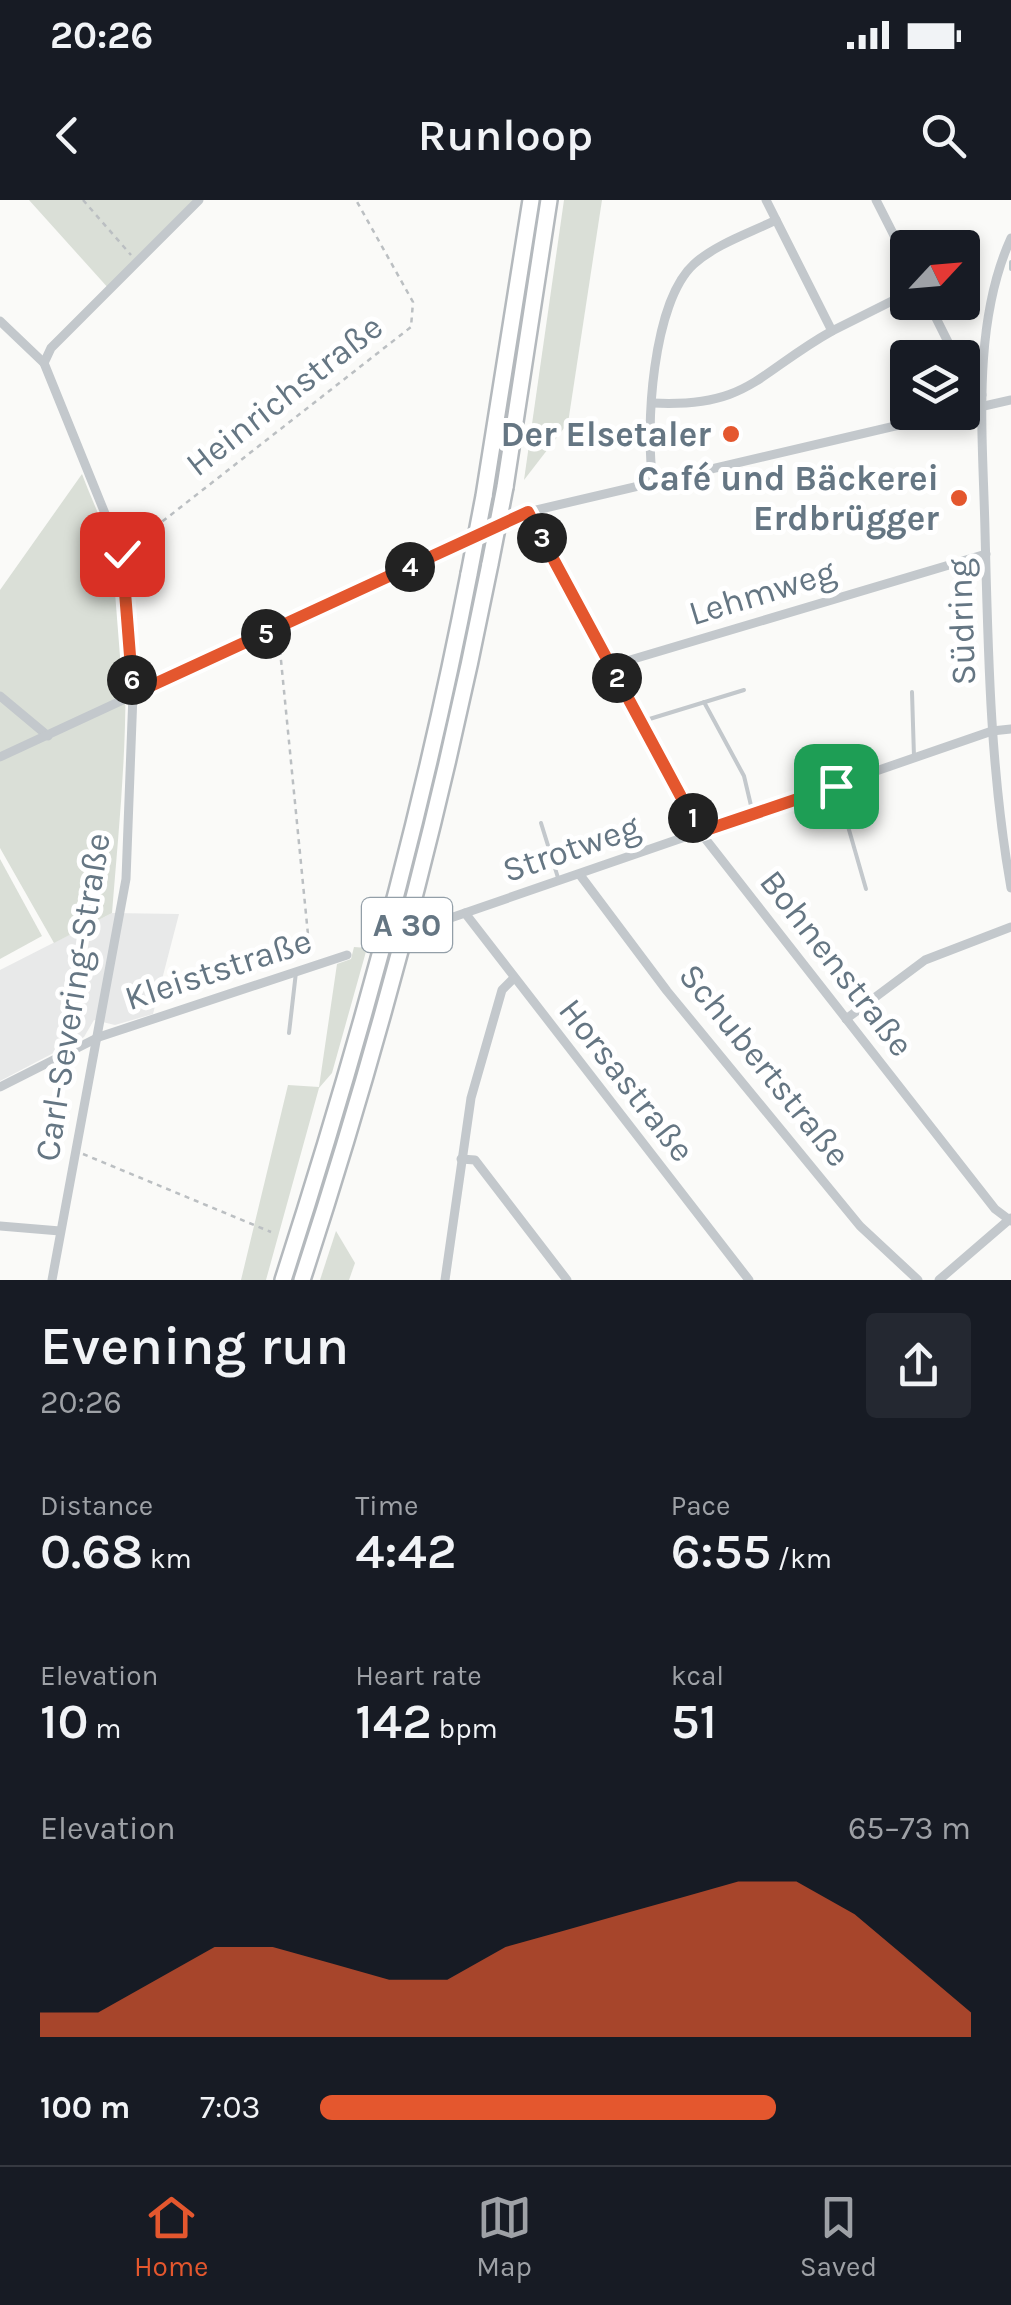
<!DOCTYPE html>
<meta charset="utf-8">
<style>
body{margin:0;font-family:Karla,sans-serif;background:#242831;color:#f1f3f6;height:100vh;display:flex;flex-direction:column;font-size:38px;white-space:nowrap}
*{box-sizing:border-box;margin:0}
p{font-size:32px;color:#9ea1a6}
.icon{flex:none;width:55px;height:55px;fill:none;stroke:currentColor;stroke-width:2;stroke-linecap:round;stroke-linejoin:round}
.map{position:relative;height:1080px;overflow:hidden}
.sheet{display:flex;flex-direction:column;background:#171b24;flex:1}
.sheet>*{flex:none}
.needle{width:65px;rotate:64deg}
.tools{position:absolute;left:890px;top:30px;display:grid;gap:20px}
.tools a{display:grid;place-items:center;width:90px;height:90px;border-radius:10px;background:#171b24;box-shadow:0 5px 15px #0003;font-size:50px}
.pin{position:absolute;display:grid;place-items:center;width:85px;height:85px;color:#fff;margin:-42px;border-radius:20px;box-shadow:0 5px 15px #0006}
.km{position:absolute;width:50px;height:50px;margin:-25px;border-radius:50%;background:#222;color:#fff;font-size:28px;line-height:50px;text-align:center}
.round{display:grid;place-items:center;flex:none;width:105px;height:105px;border-radius:10px;background:#242831}
.summary{display:flex;align-items:center;justify-content:space-between;height:170px;padding:0 40px}
h1{font-size:55px;font-weight:600;line-height:75px}
.metrics{display:grid;grid-template-columns:repeat(3,1fr);gap:15px;height:170px;padding:10px 40px}
.metrics div{display:grid;align-content:center}
.metrics b{font-size:50px;font-weight:600}
.metrics small{font-size:28px;font-weight:400}
.metrics p{font-size:28px}
.chart{height:280px;padding:20px 40px}
.chart p{display:flex;justify-content:space-between}
.chart svg{width:100%;height:180px;margin-top:10px;fill:#e4572e;opacity:.7}
ul{padding:0 40px;list-style:none;font-size:32px}
li{display:grid;grid-template-columns:160px 120px 1fr;align-items:center;height:75px}
li i{height:25px;border-radius:12px;background:#e4572e}
.status{display:flex;justify-content:space-between;align-items:center;height:70px;padding:0 50px;background:#171b24;direction:ltr}
.status svg{height:28px;fill:currentColor}
header{display:flex;justify-content:space-between;align-items:center;height:130px;padding:0 40px;background:#171b24;font-size:45px;font-weight:600}
.tabs{display:flex;justify-content:space-around;align-items:center;height:140px;border-top:2px solid #363941;background:#171b24;font-size:28px;color:#9ea1a6}
.tabs a{display:grid;justify-items:center;gap:5px}
.tabs .current{color:#e4572e}
.map>svg:first-child{display:block}
.built{fill:#e8e9e9}
.green{fill:#dadfd7}
.lines{fill:none;stroke-linecap:round;stroke-linejoin:round}
.stream{stroke:#bbc7cb;stroke-width:4}
.motorway-casing{stroke:#b4b9bd;stroke-width:20}
.path{stroke:#bbbfc2;stroke-width:2.5;stroke-dasharray:5 5;stroke-linecap:butt}
.service{stroke:#c3c8cc;stroke-width:4}
.minor{stroke:#c3c8cc;stroke-width:9}
.motorway{stroke:#fff;stroke-width:15}
.motorway-bridge-casing{stroke:#b4b9bd;stroke-width:20;stroke-linecap:butt}
.motorway-bridge{stroke:#fff;stroke-width:15}
.route-casing{stroke:#fff;stroke-width:20}
.route{stroke:#e4572e;stroke-width:12}
.poi-dot{fill:#e4572e;stroke:#fff;stroke-width:4}
.labels{text-anchor:middle;stroke-width:10;stroke-linejoin:round;paint-order:stroke}
.shield{fill:#fff;stroke:#939fa8;stroke-width:2.5}
.shield-label{font-size:32px;font-weight:bold;fill:#657683}
.street-label{font-size:35px;fill:#657683;stroke:#fff}
.poi-label{font-size:35px;font-weight:bold;fill:#657683;stroke:#fff;text-anchor:end}
</style>
<div class="status"><b>20:26</b><svg viewBox="0 0 49 12"><path d="M0 12V9h3v3zM5 12V6h3v6zM10 12V3h3v9zM15 12V0h3v12zM26 1h20v11H26zM47 4h2v5h-2z"/></svg></div>
<header><svg class="icon" aria-label="back" viewBox="0 0 24 24"><path d="M15 5l-7 7 7 7"/></svg>Runloop<svg class="icon" aria-label="search" viewBox="0 0 24 24"><circle cx="10" cy="10" r="6"/><path d="M15 15l6 6"/></svg></header>
<div class="map">
<svg width="1011" height="1080" viewBox="0 0 1011 1080">
<rect width="100%" height="100%" fill="#fafaf8"/>
<!-- built -->
<path class="built" d="M 112,713 L 179,714 L 153,814 L 115,825 L 94,820 L 84,837 L 0,881 L 0,770 Z"/>
<!-- green -->
<g class="green">
<path d="M 29,0 L 203,0 L 110,90 Z"/>
<path d="M 564,0 L 602,0 L 568,223 L 524,280 Z"/>
<path d="M 82,274 C 93,304 110,336 116,368 C 135,481 121,599 112,713 L 54,743 L 0,648 L 0,390 Z"/>
<path d="M 0,659 L 42,736 L 0,759 Z"/>
<path d="M 354,747 L 367,748 L 332,873 L 319,888 L 266,1080 L 241,1080 L 288,885 L 319,887 L 337,764 L 351,759 Z"/>
<path d="M 336,1031 L 355,1063 L 349,1080 L 320,1080 Z"/>
</g>
<g class="lines">
<!-- stream -->
<path class="stream" d="M 1011,62 L 1011,69"/>
<defs>
<g id="motorway">
<path d="M 505,287 L 549,0"/>
<path d="M 484,296 L 531,0"/>
<path d="M 283,1080 C 358,848 423,613 469,374"/>
<path d="M 302,1080 C 379,845 442,607 490,364"/>
</g>
</defs>
<!-- motorway casing -->
<use href="#motorway" class="motorway-casing"/>
<!-- path -->
<g class="path">
<path d="M 83,0 L 131,55"/>
<path d="M 131,346 L 411,127 L 413,102 L 356,0"/>
<path d="M 279,440 L 310,755"/>
<path d="M 83,954 L 271,1032"/>
</g>
<!-- service -->
<g class="service">
<path d="M 912,492 L 914,557"/>
<path d="M 704,502 L 744,576 L 753,614"/>
<path d="M 643,521 L 744,490"/>
<path d="M 837,588 L 866,689"/>
<path d="M 541,623 L 559,681"/>
<path d="M 289,833 L 296,772"/>
</g>
<!-- minor -->
<g class="minor">
<path d="M 766,0 L 832,131 L 908,93"/>
<path d="M 876,0 L 908,63"/>
<path d="M 1011,38 C 971,126 983,236 985,331 C 988,450 990,570 1011,688"/>
<path d="M 928,102 L 956,158"/>
<path d="M 0,121 L 44,163"/>
<path d="M 962,171 L 982,195"/>
<path d="M 652,203 C 749,208 757,173 832,131"/>
<path d="M 962,211 L 1011,200"/>
<path d="M 653,282 C 645,229 652,102 694,64 C 716,44 750,33 776,20"/>
<path d="M 528,312 L 700,632 L 995,1009 L 1011,1021"/>
<path d="M 610,466 L 986,354"/>
<path d="M 0,496 L 48,536"/>
<path d="M 0,557 L 528,312 L 955,212"/>
<path d="M 580,675 L 667,791 L 860,1026 L 918,1080"/>
<path d="M 465,713 L 749,1080"/>
<path d="M 433,724 L 992,531 L 1011,529"/>
<path d="M 846,819 L 925,760 L 1011,727"/>
<path d="M 0,887 L 99,837 L 347,755"/>
<path d="M 461,959 L 475,960 L 567,1080"/>
<path d="M 0,1026 L 60,1031"/>
<path d="M 52,1080 L 126,679 L 133,494 L 121,353 L 44,163 L 51,148 L 199,0"/>
<path d="M 445,1080 L 471,898 L 502,790 L 513,779"/>
<path d="M 939,1080 L 1011,1018"/>
</g>
<!-- motorway -->
<use href="#motorway" class="motorway"/>
<defs>
<g id="motorway-bridge">
<path d="M 490,364 L 505,287"/>
<path d="M 469,374 L 484,296"/>
</g>
</defs>
<!-- motorway-bridge casing -->
<use href="#motorway-bridge" class="motorway-bridge-casing"/>
<!-- motorway-bridge -->
<use href="#motorway-bridge" class="motorway-bridge"/>
</g>
<g class="lines">
<defs>
<path id="route" d="M 122,354 L 133,494 L 528,312 L 700,632 L 836,586"/>
</defs>
<!-- route casing -->
<use href="#route" class="route-casing"/>
<!-- route -->
<use href="#route" class="route"/>
</g>
<!-- markers -->
<g class="poi-dot">
<circle cx="731" cy="234" r="10"/>
<circle cx="959" cy="298" r="10"/>
</g>
<g class="labels">
<!-- shield labels -->
<rect class="shield" x="362" y="698" width="90" height="54" rx="8"/>
<g class="shield-label">
<text x="407" y="736">A 30</text>
</g>
<!-- street labels -->
<g class="street-label">
<text transform="translate(284 195) rotate(-38)" y="12">Heinrichstraße</text>
<text transform="translate(762 392) rotate(-17)" y="12">Lehmweg</text>
<text transform="translate(961 422) rotate(-92)" y="12">Südring</text>
<text transform="translate(571 648) rotate(-19)" y="12">Strotweg</text>
<text transform="translate(837 763) rotate(52)" y="12">Bohnenstraße</text>
<text transform="translate(218 769) rotate(-18)" y="12">Kleiststraße</text>
<text transform="translate(72 797) rotate(-81)" y="12">Carl-Severing-Straße</text>
<text transform="translate(765 865) rotate(51)" y="12">Schubertstraße</text>
<text transform="translate(627 880) rotate(52)" y="12">Horsastraße</text>
</g>
<!-- poi labels -->
<g class="poi-label">
<text x="711" y="246">Der Elsetaler</text>
<text x="939" y="290">Café und Bäckerei<tspan x="939" dy="40">Erdbrügger</tspan></text>
</g>
</g>
</svg>
<div class="tools">
<a><svg class="needle" viewBox="-14 -14 28 28"><path d="M0-13l5 13h-10z" fill="#e53935"/><path d="M0 13l5-13h-10z" fill="#9ea1a6"/></svg></a>
<a><svg class="icon" aria-label="layers" viewBox="0 0 24 24"><path d="M12 4l9 5-9 5-9-5zM3 14l9 5 9-5"/></svg></a>
</div>
<div class="pin" style="left:836px;top:586px;background:#1e9e55"><svg class="icon" aria-label="arrive" viewBox="0 0 24 24"><path d="M6 21V4h12l-3 4 3 4H6"/></svg></div>
<div class="pin" style="left:122px;top:354px;background:#d93025"><svg class="icon" aria-label="check" viewBox="0 0 24 24"><path d="M5 12l5 5 9-10"/></svg></div>
<b class="km" style="left:693px;top:618px">1</b>
<b class="km" style="left:617px;top:478px">2</b>
<b class="km" style="left:542px;top:338px">3</b>
<b class="km" style="left:410px;top:367px">4</b>
<b class="km" style="left:266px;top:434px">5</b>
<b class="km" style="left:132px;top:480px">6</b>
</div>
<section class="sheet">
<div class="summary"><div><h1>Evening run</h1><p>20:26</p></div><a class="round"><svg class="icon" aria-label="share" viewBox="0 0 24 24"><path d="M12 15V3M7 8l5-5 5 5M5 13v7h14v-7"/></svg></a></div>
<div class="metrics">
<div><p>Distance</p><b>0.68<small> km</small></b></div>
<div><p>Time</p><b>4:42</b></div>
<div><p>Pace</p><b>6:55<small> /km</small></b></div>
</div>
<div class="metrics">
<div><p>Elevation</p><b>10<small> m</small></b></div>
<div><p>Heart rate</p><b>142<small> bpm</small></b></div>
<div><p>kcal</p><b>51</b></div>
</div>
<div class="chart"><p><span>Elevation</span>65–73 m</p>
<svg viewBox="0 0 160 44" preserveAspectRatio="none"><path d="M0 44V38L10 38L20 30L30 22L40 22L50 26L60 30L70 30L80 22L90 18L100 14L110 10L120 6L130 6L140 14L150 26L160 38V44z"/></svg>
</div>
<ul>
<li><b>100 m</b>7:03<i style="width:70%"></i></li>
</ul>
</section>
<nav class="tabs">
<a class="current"><svg class="icon" aria-label="home" viewBox="0 0 24 24"><path d="M3 11l9-7 9 7M6 9v11h12V9"/></svg>Home</a>
<a><svg class="icon" aria-label="map" viewBox="0 0 24 24"><path d="M3 6l6-2 6 2 6-2v14l-6 2-6-2-6 2zM9 4v14M15 6v14"/></svg>Map</a>
<a><svg class="icon" aria-label="saved" viewBox="0 0 24 24"><path d="M7 4h10v16l-5-4-5 4z"/></svg>Saved</a>
</nav>
